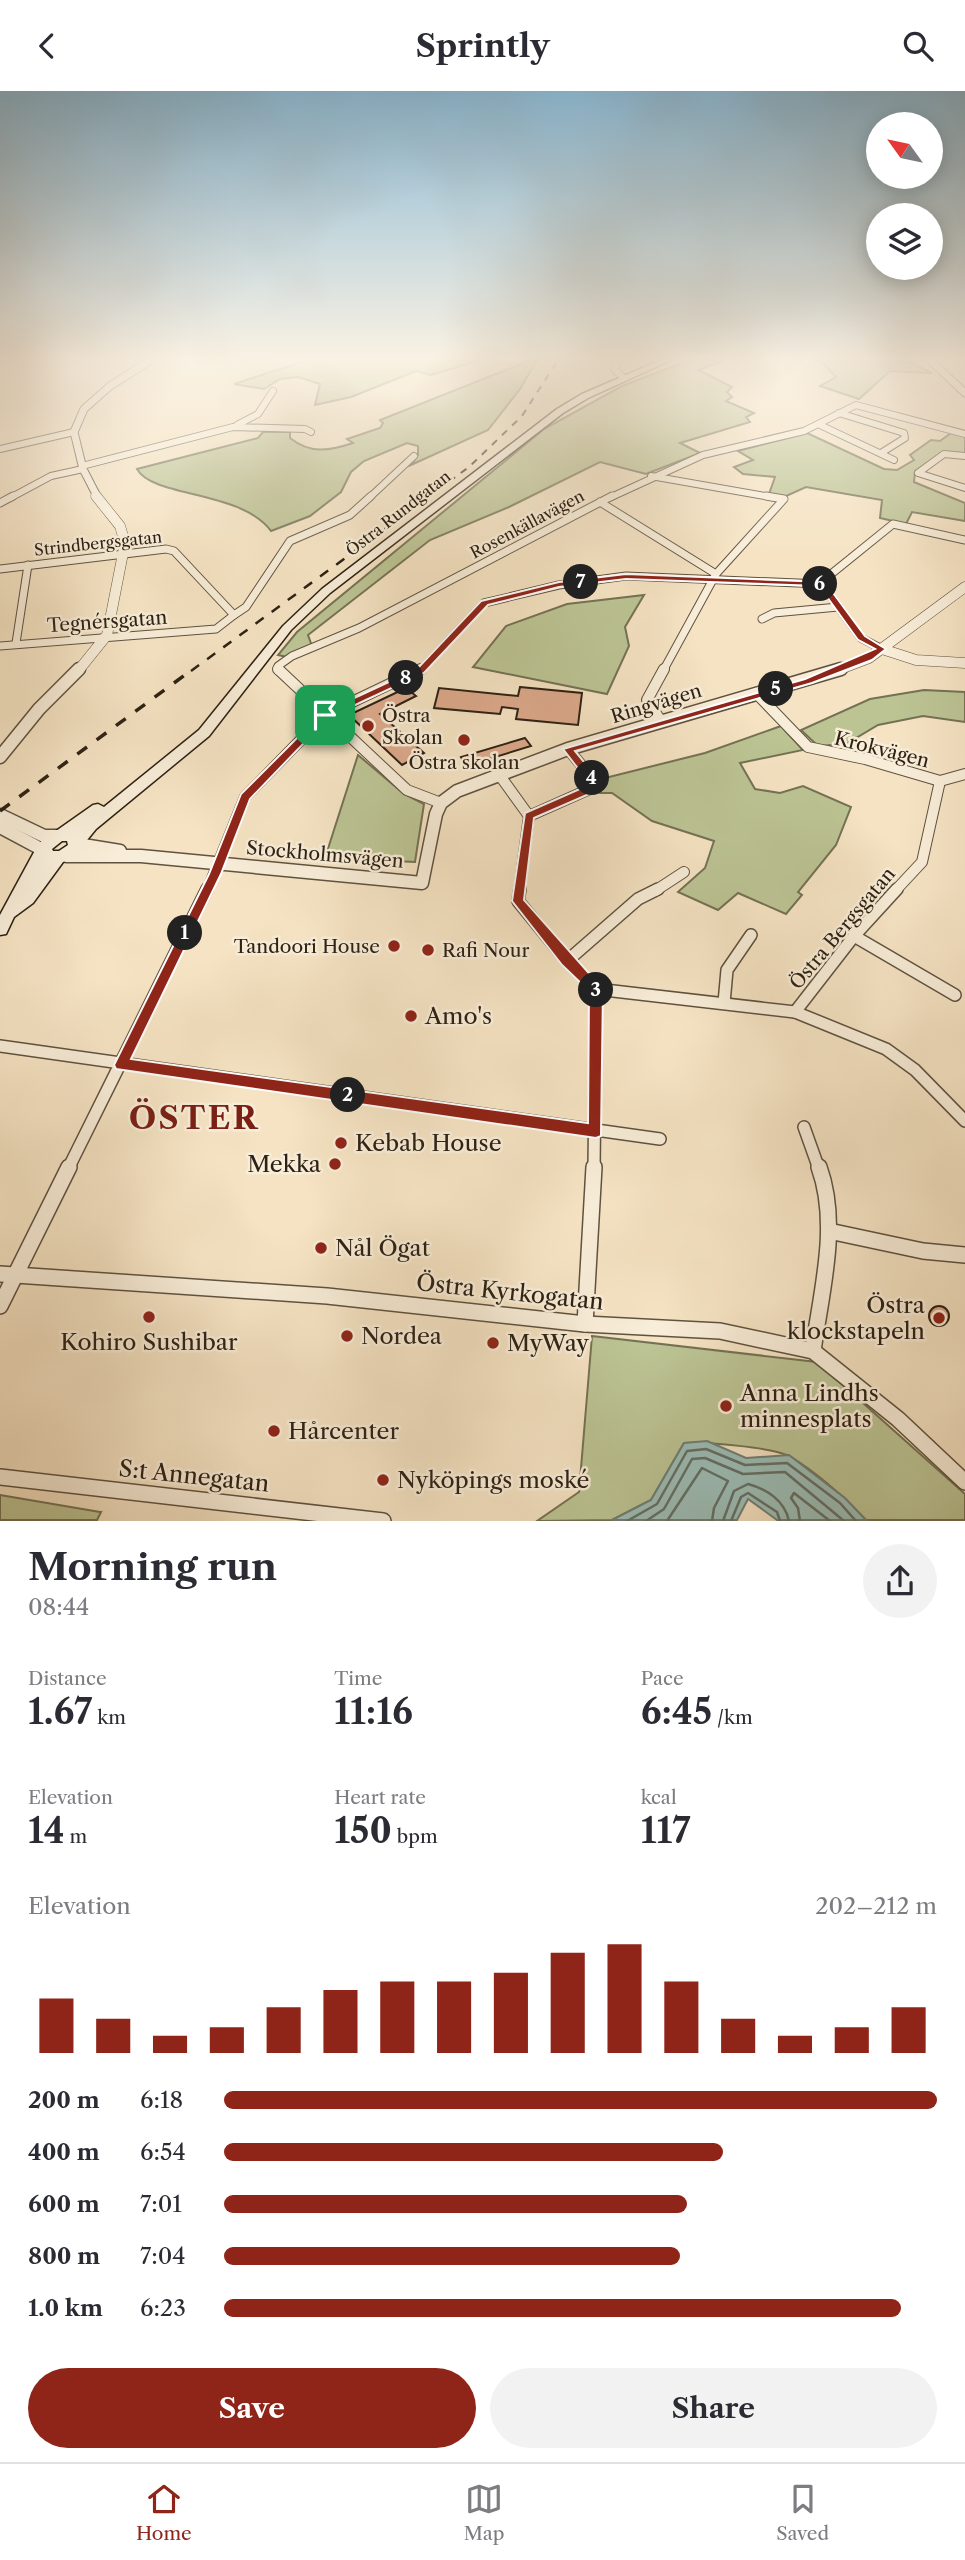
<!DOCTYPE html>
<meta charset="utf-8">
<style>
body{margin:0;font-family:"Libre Caslon Text",serif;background:#f2f2f3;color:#2b2b33;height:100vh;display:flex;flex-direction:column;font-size:26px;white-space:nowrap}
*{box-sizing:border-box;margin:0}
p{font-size:23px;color:#7c7c81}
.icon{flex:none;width:38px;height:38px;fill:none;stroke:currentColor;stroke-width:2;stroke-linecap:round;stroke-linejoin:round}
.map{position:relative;height:1430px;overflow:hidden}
.panel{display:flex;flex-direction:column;background:#fff;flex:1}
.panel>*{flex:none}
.needle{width:46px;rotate:303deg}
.controls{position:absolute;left:866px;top:21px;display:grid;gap:14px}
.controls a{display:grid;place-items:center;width:77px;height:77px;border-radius:50%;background:#fff;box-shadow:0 4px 18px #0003;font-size:35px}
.pin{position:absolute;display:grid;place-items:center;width:60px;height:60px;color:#fff;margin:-30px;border-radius:14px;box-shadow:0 4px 10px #0006}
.km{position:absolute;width:35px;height:35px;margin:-18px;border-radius:50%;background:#222;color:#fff;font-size:19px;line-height:35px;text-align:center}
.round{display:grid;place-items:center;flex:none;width:74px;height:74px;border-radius:37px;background:#f2f2f3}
.headline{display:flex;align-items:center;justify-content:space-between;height:119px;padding:0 28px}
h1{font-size:38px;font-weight:800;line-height:52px}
.figures{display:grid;grid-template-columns:repeat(3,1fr);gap:10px;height:119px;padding:7px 28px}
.figures div{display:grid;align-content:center}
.figures b{font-size:35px;font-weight:800}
.figures small{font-size:19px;font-weight:400}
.figures p{font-size:19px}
.chart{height:196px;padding:14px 28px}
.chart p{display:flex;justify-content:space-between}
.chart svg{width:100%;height:126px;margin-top:7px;stroke:#8f2418;stroke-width:6}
.button{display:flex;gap:14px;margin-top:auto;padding:14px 28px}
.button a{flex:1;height:80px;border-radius:42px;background:#8f2418;color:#fff;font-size:28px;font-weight:800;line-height:80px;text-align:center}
.button a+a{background:#f2f2f3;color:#2b2b33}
ul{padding:0 28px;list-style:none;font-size:23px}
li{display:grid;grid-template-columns:112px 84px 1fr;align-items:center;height:52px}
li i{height:18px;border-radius:9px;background:#8f2418}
header{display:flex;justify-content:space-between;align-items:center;height:91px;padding:0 28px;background:#fff;font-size:32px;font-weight:800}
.menu{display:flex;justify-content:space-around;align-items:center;height:98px;border-top:2px solid #e1e1e2;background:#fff;font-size:19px;color:#7c7c81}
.menu a{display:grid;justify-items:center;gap:4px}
.menu .on{color:#8f2418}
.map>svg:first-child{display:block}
.green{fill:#bcc494;stroke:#747254;stroke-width:2}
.water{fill:#9cbeb7;stroke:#707f76;stroke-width:2}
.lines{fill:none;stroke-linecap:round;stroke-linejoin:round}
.shore{stroke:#647066;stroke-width:2.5}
.building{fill:#dca98b;stroke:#2d2114;stroke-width:2}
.minor-far4-casing{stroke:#5f5240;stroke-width:8}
.minor-far3-casing{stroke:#5f5240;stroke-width:9}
.minor-far2-casing{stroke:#5f5240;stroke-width:12}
.minor-far1-casing{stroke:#5f5240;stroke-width:14}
.minor-casing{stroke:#5f5240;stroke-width:18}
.tertiary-far2-casing{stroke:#5f5240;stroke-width:9}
.tertiary-far1-casing{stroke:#5f5240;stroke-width:11}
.tertiary-casing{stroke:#5f5240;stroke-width:15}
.secondary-casing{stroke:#2d2114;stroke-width:3}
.minor-far4{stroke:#f8edd8;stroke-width:6}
.minor-far3{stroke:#f8edd8;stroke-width:7}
.minor-far2{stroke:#f8edd8;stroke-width:10}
.minor-far1{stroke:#f8edd8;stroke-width:11}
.minor{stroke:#f8edd8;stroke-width:15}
.tertiary-far2{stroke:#f8edd8;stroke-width:7}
.tertiary-far1{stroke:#f8edd8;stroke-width:10}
.tertiary{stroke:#f8edd8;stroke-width:12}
.secondary{fill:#f8edd8;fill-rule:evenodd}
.rail-far2{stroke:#2d2114;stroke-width:2;stroke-dasharray:7 7;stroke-linecap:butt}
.rail-far1{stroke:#2d2114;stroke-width:2.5;stroke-dasharray:10 10;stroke-linecap:butt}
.rail{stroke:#2d2114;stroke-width:3.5;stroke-dasharray:12 12;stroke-linecap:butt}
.route{fill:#8f2418;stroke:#fff;stroke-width:2;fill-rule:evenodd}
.poi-dot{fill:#8f2418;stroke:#f8edd8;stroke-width:2.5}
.labels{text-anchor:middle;stroke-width:5;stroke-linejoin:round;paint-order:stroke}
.far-street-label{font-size:16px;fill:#2d2114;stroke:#f8edd8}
.street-label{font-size:19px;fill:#2d2114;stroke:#f8edd8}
.poi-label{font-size:19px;fill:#2d2114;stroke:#f8edd8;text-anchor:start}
.near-poi-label{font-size:23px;fill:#2d2114;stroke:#f8edd8;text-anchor:start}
.near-street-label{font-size:23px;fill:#2d2114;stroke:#f8edd8}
.near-district-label{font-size:32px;font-weight:bold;letter-spacing:2px;fill:#7a1f14;stroke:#f8edd8}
</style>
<header><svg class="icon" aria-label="back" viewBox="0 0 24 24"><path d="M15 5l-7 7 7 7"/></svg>Sprintly<svg class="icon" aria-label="search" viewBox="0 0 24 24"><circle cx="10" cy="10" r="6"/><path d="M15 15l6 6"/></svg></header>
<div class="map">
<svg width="965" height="1430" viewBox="0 0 965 1430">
<rect width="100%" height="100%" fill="#f5e3c3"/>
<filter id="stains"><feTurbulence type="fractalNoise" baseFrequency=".00286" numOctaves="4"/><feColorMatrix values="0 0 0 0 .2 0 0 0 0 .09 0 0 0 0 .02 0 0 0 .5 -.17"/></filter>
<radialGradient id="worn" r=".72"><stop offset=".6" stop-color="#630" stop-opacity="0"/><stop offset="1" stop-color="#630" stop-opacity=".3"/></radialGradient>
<!-- green -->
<g class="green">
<path d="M 308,269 L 481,269 L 431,284 L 416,280 L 351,306 L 315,314 L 320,293 L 298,286 L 280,288 L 264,298 L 234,293 Z"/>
<path d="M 531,269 L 537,269 L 520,298 L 488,339 L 411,374 L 418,364 L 418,355 L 407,352 L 364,370 L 351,381 L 341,401 L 310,425 L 271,440 C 241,399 153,407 137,378 L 258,347 L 263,341 L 290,341 L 290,347 C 310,363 329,360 353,352 L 347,348 L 380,337 L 383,332 L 380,329 Z"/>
<path d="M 690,269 L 724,269 L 699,279 L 732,296 L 727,301 L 732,306 L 726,310 L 754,322 L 746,326 L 750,331 L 680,352 L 700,362 L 646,383 L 600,371 L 509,416 L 430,449 L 308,544 L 312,555 L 292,567 L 278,564 L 297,541 L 544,338 L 622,295 Z"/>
<path d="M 813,269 L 911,271 L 932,282 L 890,280 L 859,308 L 820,295 L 836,286 L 822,271 Z"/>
<path d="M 807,342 L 884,378 L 897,379 L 914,369 L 910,364 L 931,349 L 940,350 L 951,342 L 965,345 L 965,364 L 943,361 L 915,380 L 914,391 L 965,412 L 965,430 L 912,421 L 906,433 L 880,427 L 882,409 L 806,396 L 784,406 L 769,403 L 775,386 L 743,383 L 734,376 L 753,369 L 738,360 Z"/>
<path d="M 644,504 L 625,536 L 629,555 L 607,603 L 473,576 L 506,535 L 567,513 Z"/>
<path d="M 924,599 L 965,601 L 965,631 L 923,625 L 878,634 L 846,653 L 818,655 L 801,639 L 870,608 Z"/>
<path d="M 781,635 L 803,659 L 740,672 L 755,698 L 780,702 L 803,695 L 851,716 L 836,754 L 798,801 L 802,804 L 786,823 L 738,802 L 718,819 L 678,801 L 705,777 L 714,750 L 652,730 L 612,702 L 600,702 L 597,689 L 705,662 Z"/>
<path d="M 358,664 L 404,703 L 424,713 L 415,771 L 325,767 Z"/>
<path d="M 592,1245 L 817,1271 L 965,1403 L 965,1429 L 866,1429 C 844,1406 819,1383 791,1366 C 774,1356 705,1351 684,1352 L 651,1409 L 612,1429 L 537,1430 L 579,1401 Z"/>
<path d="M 0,1404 L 100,1421 L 101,1421 L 97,1429 L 0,1429 Z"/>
</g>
<!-- water -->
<path class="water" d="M 707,1350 L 746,1367 L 789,1364 L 845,1407 L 866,1429 L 777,1429 L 748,1408 L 737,1429 L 612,1429 L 651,1409 L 684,1352 Z"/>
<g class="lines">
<!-- shore -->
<g class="shore">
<path d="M 627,1430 L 657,1413 L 687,1360 L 706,1358 L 745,1374 L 787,1372 L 840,1412 L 856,1430"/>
<path d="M 646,1430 L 664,1418 L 692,1368 L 705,1367 L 743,1383 L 785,1381 L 844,1430"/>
<path d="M 667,1430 L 702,1377 L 728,1390 L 714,1417 L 712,1430"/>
<path d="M 723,1430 L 734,1400 L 748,1393 C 767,1398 785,1410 789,1430"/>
<path d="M 731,1430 L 741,1406 L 748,1402 L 777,1421 L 780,1430"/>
<path d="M 800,1430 L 798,1417 L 791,1407 L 794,1402 L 830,1430"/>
</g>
</g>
<!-- building -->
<g class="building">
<path d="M 520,596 L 582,602 L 578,634 L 516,628 L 518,618 L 502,616 L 500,623 L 434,617 L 439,597 L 518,605 Z"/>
<path d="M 406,597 L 416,605 L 380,623 L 424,662 L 402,674 L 349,624 Z"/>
<path d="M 525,647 L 531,655 L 466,675 L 461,666 Z"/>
<circle cx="939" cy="1225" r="10"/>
</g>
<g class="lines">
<defs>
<g id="minor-far4">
<path d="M 619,269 L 614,278 L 624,287"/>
<path d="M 839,322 L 904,342 L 905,347 L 881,362"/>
<path d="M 237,334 L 258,323 L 273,300"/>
<path d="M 820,334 L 894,369"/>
<path d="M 0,358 L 74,341"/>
<path d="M 965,365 L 944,363 L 918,382 L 965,397"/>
<path d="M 82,375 L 233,336 L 305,338 L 311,341"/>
<path d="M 651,385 L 776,407"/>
<path d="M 10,407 L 51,385 L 83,378"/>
<path d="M 369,407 L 414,365"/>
<path d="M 609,407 L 703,364 L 804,340 L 856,314 L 965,343"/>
</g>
<g id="minor-far3">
<path d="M 600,411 L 716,483"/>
<path d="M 0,412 L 13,405"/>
<path d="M 0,478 L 166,458 L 174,460 L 234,524 L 216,538 L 0,555"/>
<path d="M 234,524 L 246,516 L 290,450 L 350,424 L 371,405"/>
<path d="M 762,528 L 774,522 L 838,516"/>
<path d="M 16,552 L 28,474"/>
<path d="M 882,558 L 861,547 L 822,493 L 825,488 L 893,433 L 965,449"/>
<path d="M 278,580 L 278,575 L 292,565 L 359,537 L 612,405"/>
<path d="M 420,580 L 484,512 L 559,494 L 626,485 L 822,493"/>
<path d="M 663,580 L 716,483 L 784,408 L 766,405"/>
</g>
<g id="minor-far2">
<path d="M 278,578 L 407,699 L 441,712"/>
<path d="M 756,602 L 808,656 L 865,668 L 940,690"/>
<path d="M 661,630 L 647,609 L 664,578"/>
<path d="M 498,682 L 529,725 L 519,800"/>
<path d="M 940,690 L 965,683"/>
<path d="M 529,725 L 592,697 L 592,687 L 568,658"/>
<path d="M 207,800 L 245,706 L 325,624 L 421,578"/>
<path d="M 655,800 L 684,781"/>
<path d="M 895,800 L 922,771 L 940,690"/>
</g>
<g id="minor-far1">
<path d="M 520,798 L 518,810 L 567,870 L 596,898 L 594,1078"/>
<path d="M 854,845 L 955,904"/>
<path d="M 567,870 L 638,808 L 658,798"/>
<path d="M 596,898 L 795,921 L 854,845 L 897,798"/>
<path d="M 724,912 L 727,879 L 751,844"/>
<path d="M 795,921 L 886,958 L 915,979 L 965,1030"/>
<path d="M 0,955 L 660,1048"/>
<path d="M 804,1036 L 819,1078"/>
<path d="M 68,1078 L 207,798"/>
</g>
<g id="minor">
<path d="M 829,1140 L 923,1160 L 965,1164"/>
<path d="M 0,1183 L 327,1205 L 585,1233 L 720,1240 L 813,1260 L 898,1328 L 965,1391"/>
<path d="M 0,1215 L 69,1076"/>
<path d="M 585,1233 L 594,1076"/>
<path d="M 813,1260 C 821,1201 840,1134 819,1076"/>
<path d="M 0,1386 L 383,1430"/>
</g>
<g id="tertiary-far2">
<path d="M 930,269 L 965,302"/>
<path d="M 98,407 L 83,378 L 74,341 L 84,318 L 110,295 L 151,269"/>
</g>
<g id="tertiary-far1">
<path d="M 882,558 L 916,569 L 965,572"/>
<path d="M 78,580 L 107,544 L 125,452 L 120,435 L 96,405"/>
<path d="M 835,580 L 869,567 L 965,496"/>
</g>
<g id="tertiary">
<path d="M 0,666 L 39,618 L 79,578"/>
<path d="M 0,724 L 44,745 L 57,745"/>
<path d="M 0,736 L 43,759"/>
<path d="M 77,753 L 120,760"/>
<path d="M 66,765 L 141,765 L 422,792 L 436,723 L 441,712 L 457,700 L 568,658 L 841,578"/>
</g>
<path id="secondary" d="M 661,269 L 671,269 L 588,307 L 563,322 L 330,502 L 291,539 L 209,645 L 96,738 L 83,754 L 81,760 L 63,771 L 33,812 L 14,826 L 6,843 L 0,844 L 0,824 L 39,752 L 93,714 L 98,713 L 104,716 L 199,639 L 283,535 L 322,498 L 557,318 L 582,303 ZM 62,750 L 67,750 L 68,754 L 59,760 L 53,760 L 52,758 Z"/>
</defs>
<!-- minor-far4 casing -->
<use href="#minor-far4" class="minor-far4-casing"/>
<!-- minor-far3 casing -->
<use href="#minor-far3" class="minor-far3-casing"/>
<!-- minor-far2 casing -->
<use href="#minor-far2" class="minor-far2-casing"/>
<!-- minor-far1 casing -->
<use href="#minor-far1" class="minor-far1-casing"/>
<!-- minor casing -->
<use href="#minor" class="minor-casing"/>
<!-- tertiary-far2 casing -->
<use href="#tertiary-far2" class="tertiary-far2-casing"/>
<!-- tertiary-far1 casing -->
<use href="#tertiary-far1" class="tertiary-far1-casing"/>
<!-- tertiary casing -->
<use href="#tertiary" class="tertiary-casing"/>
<!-- secondary casing -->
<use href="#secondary" class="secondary-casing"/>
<!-- minor-far4 -->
<use href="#minor-far4" class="minor-far4"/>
<!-- minor-far3 -->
<use href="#minor-far3" class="minor-far3"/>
<!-- minor-far2 -->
<use href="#minor-far2" class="minor-far2"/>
<!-- minor-far1 -->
<use href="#minor-far1" class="minor-far1"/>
<!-- minor -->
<use href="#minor" class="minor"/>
<!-- tertiary-far2 -->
<use href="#tertiary-far2" class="tertiary-far2"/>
<!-- tertiary-far1 -->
<use href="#tertiary-far1" class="tertiary-far1"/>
<!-- tertiary -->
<use href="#tertiary" class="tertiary"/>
<!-- secondary -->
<use href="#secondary" class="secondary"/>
<!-- rail-far2 -->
<path class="rail-far2" d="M 427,407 L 469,376 L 522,325 L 558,269"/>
<!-- rail-far1 -->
<path class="rail-far1" d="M 191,580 L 430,405"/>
<!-- rail -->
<path class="rail" d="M 0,720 L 193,578"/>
</g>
<!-- sky -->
<linearGradient id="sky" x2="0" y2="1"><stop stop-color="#89b8d4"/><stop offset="0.57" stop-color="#faf2e4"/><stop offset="1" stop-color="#faf2e4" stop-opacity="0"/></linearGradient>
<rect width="965" height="469" fill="url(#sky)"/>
<!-- route -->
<path class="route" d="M 626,483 L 825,491 L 865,545 L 886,558 L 872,569 L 812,592 L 575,660 L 597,687 L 596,700 L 534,727 L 524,809 L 603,898 L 601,1045 L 596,1047 L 116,978 L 114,974 L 209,783 L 241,703 L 322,622 L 417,578 L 481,510 L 559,491 ZM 626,488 L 819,495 L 858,549 L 875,558 L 805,588 L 563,658 L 586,688 L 587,695 L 525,722 L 512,810 L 562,874 L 589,900 L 588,1032 L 131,968 L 221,783 L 250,708 L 329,626 L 424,582 L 488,514 L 559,496 Z"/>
<!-- markers -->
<g class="poi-dot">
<circle cx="368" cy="635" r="7"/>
<circle cx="464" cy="649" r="7"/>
<circle cx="394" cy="855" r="7"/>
<circle cx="428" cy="859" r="7"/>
<circle cx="411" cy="925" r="7"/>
<circle cx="341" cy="1052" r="7"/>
<circle cx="335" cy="1073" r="7"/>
<circle cx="321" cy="1157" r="7"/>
<circle cx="149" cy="1226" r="7"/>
<circle cx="939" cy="1227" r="7"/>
<circle cx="347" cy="1245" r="7"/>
<circle cx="493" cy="1252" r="7"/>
<circle cx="726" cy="1315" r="7"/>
<circle cx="274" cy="1340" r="7"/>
<circle cx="383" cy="1389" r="7"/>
</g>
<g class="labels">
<!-- far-street labels -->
<g class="far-street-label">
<text transform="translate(398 422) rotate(-38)" y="6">Östra Rundgatan</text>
<text transform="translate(527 433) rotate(-28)" y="6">Rosenkällavägen</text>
<text transform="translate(98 452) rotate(-6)" y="6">Strindbergsgatan</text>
</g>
<!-- street labels -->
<g class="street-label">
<text transform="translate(107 530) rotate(-4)" y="7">Tegnérsgatan</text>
<text transform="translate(656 612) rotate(-17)" y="7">Ringvägen</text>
<text transform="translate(882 658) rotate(14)" y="7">Krokvägen</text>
<text transform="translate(325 763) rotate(5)" y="7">Stockholmsvägen</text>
<text transform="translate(842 837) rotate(-50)" y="7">Östra Bergsgatan</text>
</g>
<!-- poi labels -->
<g class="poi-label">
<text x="382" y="631">Östra<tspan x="382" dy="22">Skolan</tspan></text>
<text x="464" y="678" text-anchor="middle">Östra skolan</text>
<text x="380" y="862" text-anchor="end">Tandoori House</text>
<text x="442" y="866">Rafi Nour</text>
</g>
<!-- near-poi labels -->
<g class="near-poi-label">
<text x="425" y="933">Amo's</text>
<text x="355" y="1060">Kebab House</text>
<text x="321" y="1081" text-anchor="end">Mekka</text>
<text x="335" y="1165">Nål Ögat</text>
<text x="925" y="1222" text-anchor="end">Östra<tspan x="925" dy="26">klockstapeln</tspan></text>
<text x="361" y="1253">Nordea</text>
<text x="149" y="1259" text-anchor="middle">Kohiro Sushibar</text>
<text x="507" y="1260">MyWay</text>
<text x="740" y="1310">Anna Lindhs<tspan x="740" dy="26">minnesplats</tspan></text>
<text x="288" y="1348">Hårcenter</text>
<text x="397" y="1397">Nyköpings moské</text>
</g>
<!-- near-street labels -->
<g class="near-street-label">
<text transform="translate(510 1201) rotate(6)" y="8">Östra Kyrkogatan</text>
<text transform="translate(194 1385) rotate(6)" y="8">S:t Annegatan</text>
</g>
<!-- near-district labels -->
<g class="near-district-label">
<text x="194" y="1038">ÖSTER</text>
</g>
</g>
<rect width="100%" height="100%" filter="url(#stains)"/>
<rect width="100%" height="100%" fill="url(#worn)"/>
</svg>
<div class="controls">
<a><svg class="needle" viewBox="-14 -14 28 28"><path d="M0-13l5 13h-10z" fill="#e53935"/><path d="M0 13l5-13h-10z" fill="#7c7c81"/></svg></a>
<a><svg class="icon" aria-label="layers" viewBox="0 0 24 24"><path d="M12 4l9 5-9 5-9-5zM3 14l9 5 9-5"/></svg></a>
</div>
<div class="pin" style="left:325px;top:624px;background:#1e9e55"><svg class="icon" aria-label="arrive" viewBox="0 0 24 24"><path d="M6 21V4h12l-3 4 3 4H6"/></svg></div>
<b class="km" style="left:185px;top:842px">1</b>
<b class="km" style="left:348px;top:1004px">2</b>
<b class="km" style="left:596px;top:899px">3</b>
<b class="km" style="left:592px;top:687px">4</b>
<b class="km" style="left:776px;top:598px">5</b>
<b class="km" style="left:820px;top:493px">6</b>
<b class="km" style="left:581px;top:491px">7</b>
<b class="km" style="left:406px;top:587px">8</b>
</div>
<section class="panel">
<div class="headline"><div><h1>Morning run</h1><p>08:44</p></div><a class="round"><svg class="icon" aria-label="share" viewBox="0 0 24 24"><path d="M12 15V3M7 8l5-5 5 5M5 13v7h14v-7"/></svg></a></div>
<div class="figures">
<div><p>Distance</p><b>1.67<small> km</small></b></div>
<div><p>Time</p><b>11:16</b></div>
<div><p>Pace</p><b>6:45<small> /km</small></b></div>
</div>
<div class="figures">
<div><p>Elevation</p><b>14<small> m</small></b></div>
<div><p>Heart rate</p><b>150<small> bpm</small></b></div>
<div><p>kcal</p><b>117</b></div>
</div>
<div class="chart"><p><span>Elevation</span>202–212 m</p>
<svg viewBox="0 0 160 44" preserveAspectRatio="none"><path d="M5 44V25M15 44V32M25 44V38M35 44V35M45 44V28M55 44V22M65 44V19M75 44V19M85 44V16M95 44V9M105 44V6M115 44V19M125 44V32M135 44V38M145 44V35M155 44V28"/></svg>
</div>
<ul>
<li><b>200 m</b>6:18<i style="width:100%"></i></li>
<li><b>400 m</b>6:54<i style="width:70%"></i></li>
<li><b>600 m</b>7:01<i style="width:65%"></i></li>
<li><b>800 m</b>7:04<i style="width:64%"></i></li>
<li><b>1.0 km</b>6:23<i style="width:95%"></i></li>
</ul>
<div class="button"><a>Save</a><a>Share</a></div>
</section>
<nav class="menu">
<a class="on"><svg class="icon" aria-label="home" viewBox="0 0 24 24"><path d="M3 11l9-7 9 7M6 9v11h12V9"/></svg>Home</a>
<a><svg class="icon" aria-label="map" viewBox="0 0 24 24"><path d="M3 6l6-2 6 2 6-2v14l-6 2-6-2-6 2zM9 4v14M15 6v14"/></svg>Map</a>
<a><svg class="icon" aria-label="saved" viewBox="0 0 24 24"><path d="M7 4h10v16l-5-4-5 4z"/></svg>Saved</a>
</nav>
